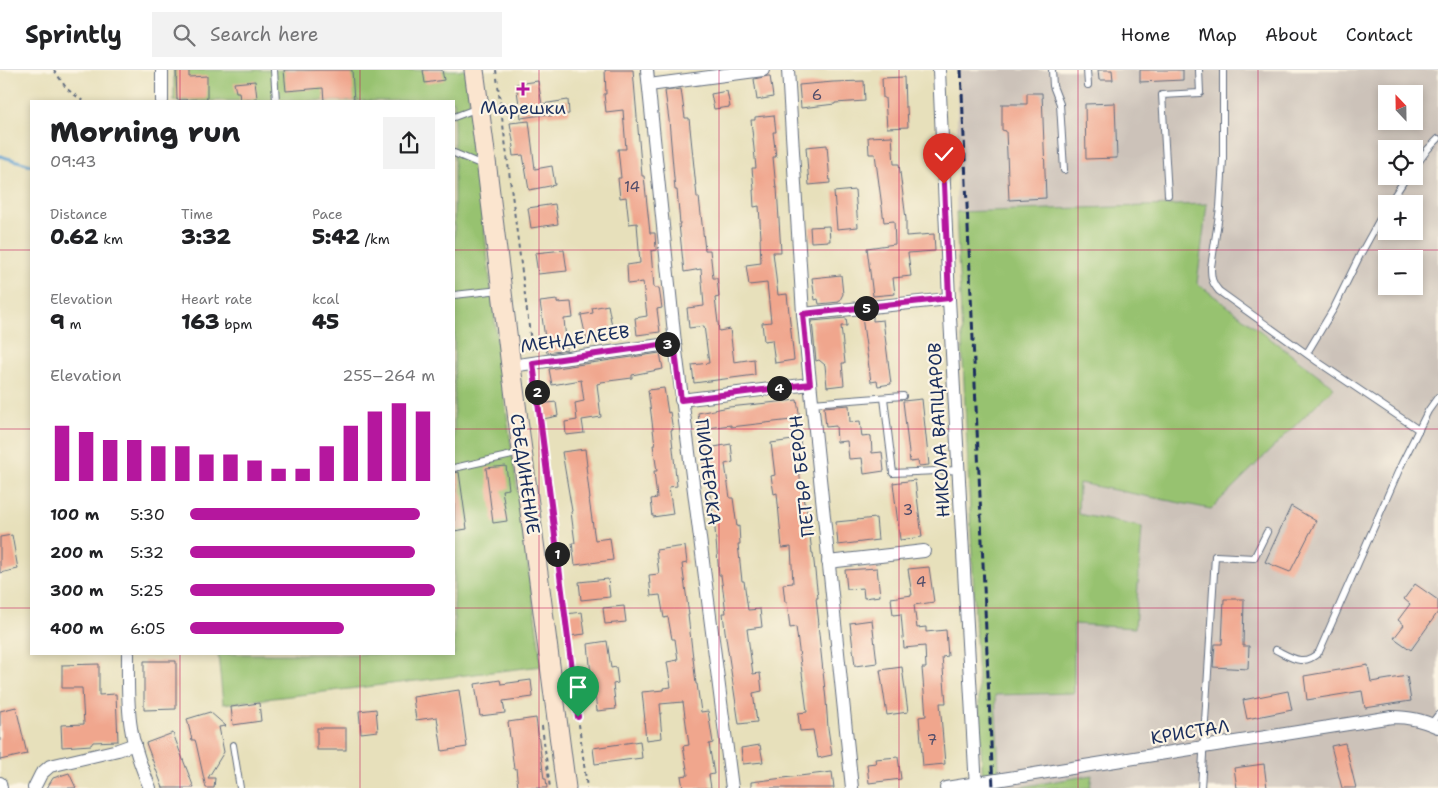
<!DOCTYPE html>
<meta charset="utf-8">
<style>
body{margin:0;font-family:"Shantell Sans",sans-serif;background:#f2f2f2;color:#202124;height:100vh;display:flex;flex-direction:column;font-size:19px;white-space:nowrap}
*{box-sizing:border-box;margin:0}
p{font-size:16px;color:#757577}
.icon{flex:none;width:28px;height:28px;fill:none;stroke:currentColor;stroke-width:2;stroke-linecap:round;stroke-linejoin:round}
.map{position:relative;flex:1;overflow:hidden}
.drawer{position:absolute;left:30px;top:30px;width:425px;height:555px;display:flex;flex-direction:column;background:#fff;border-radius:0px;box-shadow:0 2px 8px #0003}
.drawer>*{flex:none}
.needle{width:32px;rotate:338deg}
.controls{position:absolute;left:1378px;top:15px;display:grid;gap:10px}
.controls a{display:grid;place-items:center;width:45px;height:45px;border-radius:0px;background:#fff;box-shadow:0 2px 8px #0003;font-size:25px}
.pin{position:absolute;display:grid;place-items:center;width:42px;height:42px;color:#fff;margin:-51px -21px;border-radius:50% 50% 50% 0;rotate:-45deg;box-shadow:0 0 5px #0007}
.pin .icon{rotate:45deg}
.km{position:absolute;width:25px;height:25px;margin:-12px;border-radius:50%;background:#222;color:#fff;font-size:14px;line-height:25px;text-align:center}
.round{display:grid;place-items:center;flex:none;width:52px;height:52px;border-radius:0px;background:#f2f2f2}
.summary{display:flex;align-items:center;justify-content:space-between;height:85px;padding:0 20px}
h1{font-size:28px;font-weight:800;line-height:38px}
.figures{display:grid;grid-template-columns:repeat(3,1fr);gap:8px;height:85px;padding:5px 20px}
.figures div{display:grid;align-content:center}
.figures b{font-size:21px;font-weight:800}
.figures small{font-size:14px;font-weight:400}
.figures p{font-size:14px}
.chart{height:140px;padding:10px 20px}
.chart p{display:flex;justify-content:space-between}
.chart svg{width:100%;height:90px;margin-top:5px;stroke:#b5179e;stroke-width:6}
ul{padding:0 20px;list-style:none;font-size:16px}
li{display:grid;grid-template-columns:80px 60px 1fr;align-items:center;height:38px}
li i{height:12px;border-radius:6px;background:#b5179e}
header{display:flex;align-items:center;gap:30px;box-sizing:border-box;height:70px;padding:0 25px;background:#fff;border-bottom:1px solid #e0e0e0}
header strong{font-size:24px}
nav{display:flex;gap:28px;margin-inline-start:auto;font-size:18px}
.search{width:350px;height:45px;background:#f2f2f2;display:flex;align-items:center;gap:12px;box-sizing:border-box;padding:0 18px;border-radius:0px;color:#757577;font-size:19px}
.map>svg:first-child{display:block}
.industrial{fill:#ccc2b9;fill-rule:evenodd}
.green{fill:#97c26f;stroke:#597866}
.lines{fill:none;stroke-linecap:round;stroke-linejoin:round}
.stream{stroke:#5da0d1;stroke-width:3}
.building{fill:#f0a68d}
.lane-casing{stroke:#626d7f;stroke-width:8}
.street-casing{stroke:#626d7f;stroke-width:14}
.secondary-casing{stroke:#626d7f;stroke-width:21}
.path{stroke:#626d7f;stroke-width:2;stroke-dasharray:4 4;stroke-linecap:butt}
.lane{stroke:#fff;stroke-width:6}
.street{stroke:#fff;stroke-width:12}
.secondary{stroke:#fbe5cf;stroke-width:19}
.rail{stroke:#1b2f5e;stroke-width:3;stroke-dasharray:8 4;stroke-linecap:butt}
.route-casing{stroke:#fff;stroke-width:10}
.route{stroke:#b5179e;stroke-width:6}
.grid{fill:none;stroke:#c2185b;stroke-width:1;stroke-opacity:0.55}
.poi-dot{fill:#b5179e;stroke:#fcf5e5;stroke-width:2}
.labels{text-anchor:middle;stroke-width:4.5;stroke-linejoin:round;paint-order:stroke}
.number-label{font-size:15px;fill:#504d6a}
.poi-label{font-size:18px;fill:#1b2f5e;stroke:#fcf5e5}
.street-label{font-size:18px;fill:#1b2f5e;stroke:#fcf5e5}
</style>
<header>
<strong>Sprintly</strong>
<div class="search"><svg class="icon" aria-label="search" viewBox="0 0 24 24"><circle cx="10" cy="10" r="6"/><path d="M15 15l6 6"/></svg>Search here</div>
<nav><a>Home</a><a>Map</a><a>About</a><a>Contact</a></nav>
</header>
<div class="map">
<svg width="1438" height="718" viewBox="0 0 1438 718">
<rect width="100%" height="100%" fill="#fcf5e5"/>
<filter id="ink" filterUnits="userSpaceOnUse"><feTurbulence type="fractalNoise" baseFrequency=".02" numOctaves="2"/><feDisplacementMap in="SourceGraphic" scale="10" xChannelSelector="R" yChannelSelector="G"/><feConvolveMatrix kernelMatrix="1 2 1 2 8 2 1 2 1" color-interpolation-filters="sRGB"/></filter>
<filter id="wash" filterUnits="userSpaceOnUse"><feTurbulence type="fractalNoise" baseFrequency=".0096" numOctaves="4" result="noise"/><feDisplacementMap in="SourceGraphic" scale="20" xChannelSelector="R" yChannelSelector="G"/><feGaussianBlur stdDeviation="1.12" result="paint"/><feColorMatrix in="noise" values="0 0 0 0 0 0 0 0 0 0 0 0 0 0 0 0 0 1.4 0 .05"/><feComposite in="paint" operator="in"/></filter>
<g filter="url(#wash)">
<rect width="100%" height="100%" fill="#e7e0bb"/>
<!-- industrial -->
<path class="industrial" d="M 958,0 L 1438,0 L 1438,718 L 1090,718 L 1091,705 L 1015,718 L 1000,718 L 994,625 L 1074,623 L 1074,554 L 1135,558 L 1078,444 L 1079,413 L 1211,439 L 1334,317 L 1197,213 L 1207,134 L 956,142 ZM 1386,24 L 1414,24 L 1414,51 L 1386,51 ZM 1386,79 L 1414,79 L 1414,106 L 1386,106 ZM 1386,134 L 1414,134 L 1414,161 L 1386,161 ZM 1386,189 L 1414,189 L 1414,216 L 1386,216 Z"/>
<!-- green -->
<g class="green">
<path d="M 174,0 L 466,0 L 500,295 L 542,596 L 223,634 L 218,584 L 454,584 L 454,31 L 174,31 Z"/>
<path d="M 1207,134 L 1197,213 L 1334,317 L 1211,439 L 1079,413 L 1078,444 L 1142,457 L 1135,558 L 1074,554 L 1074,623 L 995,625 L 1000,718 L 983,718 L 956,142 Z"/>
<path d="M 1092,705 L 1090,718 L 1015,718 Z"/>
</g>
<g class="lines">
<!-- stream -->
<path class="stream" d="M 0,86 L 31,95"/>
</g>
<g id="blocks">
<!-- building -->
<g class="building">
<path d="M 176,0 L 189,0 L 189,7 L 207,6 L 207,29 L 177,30 Z"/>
<path d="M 284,0 L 352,0 L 354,31 L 324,31 L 323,18 L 286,21 Z"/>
<path d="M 423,0 L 442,0 L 444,10 L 425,13 Z"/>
<path d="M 605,0 L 633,0 L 642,106 L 644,106 L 650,163 L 655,163 L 656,180 L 651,181 L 654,218 L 659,218 L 662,238 L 657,239 L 660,262 L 637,265 L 635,248 L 647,246 L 643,212 L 628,214 L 627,195 L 640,193 L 637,153 L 629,154 L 626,127 L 620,128 L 618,108 L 621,108 L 618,79 L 626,79 L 623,40 L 606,42 L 604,24 L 606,24 Z"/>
<path d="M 1098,0 L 1112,0 L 1113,10 L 1099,10 Z"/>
<path d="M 1140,0 L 1183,0 L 1183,10 L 1140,12 Z"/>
<path d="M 768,6 L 770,6 L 773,27 L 757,30 L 754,9 Z"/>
<path d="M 904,7 L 905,37 L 907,37 L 908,57 L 887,58 L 885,28 L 883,28 L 882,8 Z"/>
<path d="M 255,11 L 257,28 L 240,30 L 239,22 L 236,22 L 234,13 Z"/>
<path d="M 538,11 L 542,34 L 568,30 L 569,44 L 548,46 L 548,44 L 521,48 L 516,14 Z"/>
<path d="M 864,11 L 865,31 L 835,33 L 835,34 L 801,38 L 799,15 L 833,12 Z"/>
<path d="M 681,19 L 685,48 L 689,48 L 697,127 L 699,127 L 705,180 L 710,180 L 713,208 L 717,208 L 719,227 L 715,228 L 719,261 L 730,259 L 734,292 L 754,289 L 755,305 L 694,313 L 692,295 L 709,293 L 704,256 L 689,258 L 687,238 L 704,236 L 701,199 L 684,202 L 679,154 L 680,154 L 677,120 L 675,120 L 669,50 L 665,21 Z"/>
<path d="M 727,21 L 730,37 L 714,39 L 711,24 Z"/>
<path d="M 1027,23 L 1042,23 L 1046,128 L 1009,130 L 1006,61 L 1002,60 L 1002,34 L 1027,34 Z"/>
<path d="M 1115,33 L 1117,88 L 1086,89 L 1085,34 Z"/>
<path d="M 774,45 L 776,62 L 773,62 L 776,87 L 773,87 L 776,118 L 777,118 L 781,182 L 773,182 L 778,225 L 787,224 L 794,290 L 775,293 L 772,270 L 764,271 L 762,253 L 771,252 L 767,213 L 749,215 L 746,195 L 761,193 L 760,168 L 761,168 L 759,136 L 754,137 L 753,120 L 754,120 L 752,98 L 756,98 L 751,50 L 755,50 L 755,47 Z"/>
<path d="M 529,51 L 535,99 L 552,96 L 555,115 L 529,120 L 523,85 L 513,86 L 512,78 L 514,77 L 510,53 Z"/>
<path d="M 892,66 L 894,94 L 899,94 L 906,149 L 906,166 L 934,164 L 935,181 L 908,183 L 911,206 L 893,208 L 895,224 L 873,226 L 867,178 L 895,174 L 894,151 L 884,152 L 875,84 L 869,84 L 868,67 Z"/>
<path d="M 827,75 L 830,113 L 809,115 L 806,77 Z"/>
<path d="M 855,120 L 858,157 L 837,159 L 834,122 Z"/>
<path d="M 555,134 L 558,154 L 531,158 L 528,138 Z"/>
<path d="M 829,156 L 830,171 L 811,172 L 810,157 Z"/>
<path d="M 564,180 L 567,201 L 538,204 L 535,183 Z"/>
<path d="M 841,205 L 843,224 L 839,232 L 819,234 L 818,229 L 815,230 L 812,208 Z"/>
<path d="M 557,230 L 557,233 L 571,232 L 573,248 L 564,249 L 567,280 L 547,283 L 540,232 Z"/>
<path d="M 608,235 L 614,267 L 587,272 L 581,245 L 593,243 L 592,238 Z"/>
<path d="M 873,246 L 873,251 L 883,250 L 891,314 L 878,316 L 877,311 L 871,312 L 862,247 Z"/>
<path d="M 846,248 L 847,256 L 841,256 L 845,293 L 842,293 L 844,315 L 827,317 L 825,295 L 819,290 L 816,291 L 812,251 Z"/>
<path d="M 660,283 L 663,299 L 632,305 L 632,308 L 601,312 L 601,313 L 597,314 L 601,347 L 582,350 L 584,363 L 566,365 L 565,352 L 577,350 L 575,333 L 584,331 L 581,310 L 552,315 L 549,299 Z"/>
<path d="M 664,318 L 668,343 L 670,342 L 673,360 L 671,360 L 677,416 L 669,417 L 673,444 L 653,447 L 651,429 L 657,428 L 654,401 L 657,401 L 653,375 L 655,375 L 648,320 Z"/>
<path d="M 922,329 L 929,395 L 919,396 L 918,391 L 910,392 L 903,331 Z"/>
<path d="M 797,330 L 800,349 L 731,357 L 731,355 L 700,359 L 698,343 L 729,337 Z"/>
<path d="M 556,332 L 558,346 L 543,349 L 540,334 Z"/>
<path d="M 849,335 L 850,352 L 860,351 L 862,367 L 871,366 L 872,383 L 882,382 L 884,401 L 864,404 L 862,388 L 849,389 L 847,371 L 837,372 L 836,356 L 826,357 L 824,337 Z"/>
<path d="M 800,369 L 802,387 L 797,388 L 804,433 L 806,433 L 812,483 L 813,483 L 818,528 L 816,528 L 819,554 L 818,554 L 826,630 L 828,658 L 832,685 L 818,688 L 813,660 L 800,661 L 798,643 L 807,642 L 804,618 L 796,557 L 790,558 L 787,532 L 785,532 L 783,514 L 793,513 L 791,477 L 782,478 L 777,423 L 774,424 L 771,406 L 775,405 L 771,373 Z"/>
<path d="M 731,374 L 733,392 L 725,394 L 730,428 L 733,428 L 737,457 L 739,456 L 740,474 L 738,474 L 742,511 L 744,511 L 748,540 L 760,539 L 762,557 L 747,559 L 753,604 L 760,603 L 762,621 L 753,623 L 757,652 L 739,654 L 725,561 L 723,543 L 726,543 L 721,505 L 719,505 L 715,459 L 703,379 Z"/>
<path d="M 585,379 L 587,396 L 586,396 L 590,429 L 589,429 L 595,470 L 610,468 L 613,490 L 575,495 L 572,473 L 575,473 L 571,442 L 572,441 L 562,382 Z"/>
<path d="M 506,396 L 509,419 L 502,420 L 507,451 L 493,453 L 486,398 Z"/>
<path d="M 459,402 L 467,459 L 454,461 L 454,403 Z"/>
<path d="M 915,410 L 922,467 L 900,470 L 893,413 Z"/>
<path d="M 1291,436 L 1316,451 L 1290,502 L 1265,492 Z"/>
<path d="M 876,448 L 878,470 L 838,475 L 836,452 Z"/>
<path d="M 12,465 L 18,499 L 0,503 L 0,467 Z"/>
<path d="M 685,476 L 687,493 L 682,494 L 689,545 L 688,545 L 696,614 L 697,614 L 701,642 L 708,641 L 713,673 L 709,674 L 714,704 L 709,705 L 711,718 L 683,718 L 681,706 L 688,705 L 683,676 L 689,675 L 683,632 L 660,634 L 661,644 L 660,644 L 662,668 L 646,670 L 644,651 L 645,651 L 642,622 L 664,620 L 664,618 L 671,617 L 667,592 L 678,590 L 675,569 L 672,569 L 668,547 L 664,548 L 660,525 L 651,526 L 649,505 L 659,504 L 656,480 Z"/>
<path d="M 929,497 L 934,532 L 914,535 L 917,558 L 926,557 L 926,562 L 946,560 L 948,586 L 942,587 L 946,633 L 940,633 L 945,694 L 923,696 L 919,647 L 926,646 L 922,598 L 926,598 L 925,576 L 904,578 L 901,544 L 893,545 L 891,528 L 912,525 L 908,499 Z"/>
<path d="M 877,498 L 880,526 L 864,528 L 863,518 L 847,519 L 845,500 Z"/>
<path d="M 608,509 L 610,527 L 581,530 L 579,512 Z"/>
<path d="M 1415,514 L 1438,530 L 1438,542 L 1411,580 L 1394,568 L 1404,555 L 1398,550 L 1410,534 L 1404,529 Z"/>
<path d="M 1224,529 L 1244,529 L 1243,576 L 1249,576 L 1248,599 L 1213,597 L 1215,574 L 1222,574 Z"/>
<path d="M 624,536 L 626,552 L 605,554 L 603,538 Z"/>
<path d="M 582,542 L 585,564 L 569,566 L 566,544 Z"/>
<path d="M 872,550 L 877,593 L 855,596 L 850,553 Z"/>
<path d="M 607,571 L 611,598 L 616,597 L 618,613 L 613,614 L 616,639 L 597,641 L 594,616 L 592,616 L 588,574 Z"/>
<path d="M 144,591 L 176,591 L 176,639 L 144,640 Z"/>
<path d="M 99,594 L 99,625 L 116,624 L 118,671 L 93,672 L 91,675 L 62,677 L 61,655 L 84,654 L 82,618 L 62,618 L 62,595 Z"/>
<path d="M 1368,595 L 1371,612 L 1407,606 L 1411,631 L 1365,638 L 1362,621 L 1307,630 L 1304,606 Z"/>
<path d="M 902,597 L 908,642 L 887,645 L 880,600 Z"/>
<path d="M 500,610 L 501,614 L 531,610 L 533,627 L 503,631 L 505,643 L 480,646 L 475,614 Z"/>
<path d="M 459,620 L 467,677 L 442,681 L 437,647 L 416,650 L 413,627 Z"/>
<path d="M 1288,621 L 1292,640 L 1247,649 L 1243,630 Z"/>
<path d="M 259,633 L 261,651 L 233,655 L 231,637 Z"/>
<path d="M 16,637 L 27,684 L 0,690 L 0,641 Z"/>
<path d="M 376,639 L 378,661 L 361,663 L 359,641 Z"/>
<path d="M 210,642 L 226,656 L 219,657 L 224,682 L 208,708 L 215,708 L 214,718 L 206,718 L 196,673 L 195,670 L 192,670 L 187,649 Z"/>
<path d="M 536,648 L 544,709 L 546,709 L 547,718 L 518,718 L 516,698 L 514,699 L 508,652 Z"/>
<rect x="317" y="658" width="29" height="22"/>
<path d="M 173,663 L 177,674 L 194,718 L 163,718 L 146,673 Z"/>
<path d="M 640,671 L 642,688 L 595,694 L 593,678 Z"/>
<path d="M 1345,673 L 1353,706 L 1356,718 L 1342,718 L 1331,676 Z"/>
<path d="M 760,675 L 763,692 L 743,694 L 741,678 Z"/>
<path d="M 898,687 L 901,709 L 869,713 L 867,694 L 876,693 L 875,689 Z"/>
<path d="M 1264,694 L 1267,718 L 1237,718 L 1234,698 Z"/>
<path d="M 832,702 L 834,718 L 751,718 L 751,712 Z"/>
<path d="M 69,703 L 76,718 L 47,718 L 53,708 Z"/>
</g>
</g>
</g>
<g filter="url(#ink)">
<use href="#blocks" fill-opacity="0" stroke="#626d7f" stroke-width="1"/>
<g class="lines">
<defs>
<g id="lane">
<path d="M 274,0 L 276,31"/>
<path d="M 1052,0 L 1053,16 L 1060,34 L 1064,100"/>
<path d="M 1087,0 L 1088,15"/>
<path d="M 1223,0 L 1223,89 L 1220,138 L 1211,197 C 1211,208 1212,213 1219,221 L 1318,292 L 1419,360"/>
<path d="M 454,47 L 478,38"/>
<path d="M 454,83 L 485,96"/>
<path d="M 1414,98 L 1428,79 L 1438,69"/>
<path d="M 1168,125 L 1162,25 L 1200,23 L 1199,0"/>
<path d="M 1389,134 L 1407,106"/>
<path d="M 454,225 L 500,220"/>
<path d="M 1307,283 L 1334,238 L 1360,185 L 1386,138"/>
<path d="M 884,328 L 893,403 L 958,400"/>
<path d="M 812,333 L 903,326"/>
<path d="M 454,398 L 521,383"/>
<path d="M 1276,580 C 1292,588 1304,597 1319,582 L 1402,393 L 1428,341 L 1438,327"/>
<path d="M 1431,654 L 1438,645"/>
<path d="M 233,675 L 240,718"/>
<path d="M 1201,718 L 1215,486 L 1254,488 L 1267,462"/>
</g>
<g id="street">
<path d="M 647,0 L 675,273 L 732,718"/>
<path d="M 788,0 L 803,244 L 852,718"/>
<path d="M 939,0 L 949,229 L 976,718"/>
<path d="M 649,15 L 763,0"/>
<path d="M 162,31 L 162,0"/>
<path d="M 803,244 L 949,229"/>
<path d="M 511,296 L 675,273"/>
<path d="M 681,330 L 810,314"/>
<path d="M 828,492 L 924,481"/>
<path d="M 128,584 C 128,608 127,634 131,658 C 134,679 142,699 150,718"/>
<path d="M 0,713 L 1,718"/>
<path d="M 34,718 L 41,704 L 50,696 L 118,680 L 135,674"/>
<path d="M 946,718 L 1392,647 C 1410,647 1421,650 1438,657"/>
</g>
<path id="secondary" d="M 474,0 L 484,74 L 511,296 L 566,718"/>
</defs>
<!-- lane casing -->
<use href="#lane" class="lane-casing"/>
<!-- street casing -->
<use href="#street" class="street-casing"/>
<!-- secondary casing -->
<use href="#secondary" class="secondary-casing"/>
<!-- path -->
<g class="path">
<path d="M 54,0 L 67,19 L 83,31"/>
<path d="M 496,0 L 532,280"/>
<path d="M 535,305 L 587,718"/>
<path d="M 542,656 L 550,718"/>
</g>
<!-- lane -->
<use href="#lane" class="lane"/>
<!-- street -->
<use href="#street" class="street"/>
<!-- secondary -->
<use href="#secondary" class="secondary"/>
<!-- rail -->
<path class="rail" d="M 961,0 L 993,718"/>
</g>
</g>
<g class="lines" filter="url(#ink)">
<defs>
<path id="route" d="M 578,647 L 533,293 L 674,273 L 681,330 L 810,314 L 803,244 L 949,228 L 944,114"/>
</defs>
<!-- route casing -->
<use href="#route" class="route-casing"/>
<!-- route -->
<use href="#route" class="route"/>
</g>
<!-- grid -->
<path class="grid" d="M 180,0 L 180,31M 360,0 L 360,31M 539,0 L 539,718M 719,0 L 719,718M 899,0 L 899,718M 1078,0 L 1078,718M 1258,0 L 1258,718M 0,180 L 31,180M 454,180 L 1438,180M 0,359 L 31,359M 454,359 L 1438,359M 0,538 L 31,538M 454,538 L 1438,538M 180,584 L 180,718M 360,584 L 360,718"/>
<!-- markers -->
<path class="poi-dot" d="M520.5 11.5h5v5h5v5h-5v5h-5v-5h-5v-5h5z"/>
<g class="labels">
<!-- number labels -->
<g class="number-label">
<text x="817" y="30">6</text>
<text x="632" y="122">14</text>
<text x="908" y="445">3</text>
<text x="921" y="517">4</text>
<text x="932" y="675">7</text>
</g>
<!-- poi labels -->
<g class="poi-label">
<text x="523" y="44">Марешки</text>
</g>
<!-- street labels -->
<g class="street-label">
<text transform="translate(575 269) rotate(-8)" y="6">МЕНДЕЛЕЕВ</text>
<text transform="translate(939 360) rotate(-93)" y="6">НИКОЛА ВАПЦАРОВ</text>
<text transform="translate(708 402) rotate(83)" y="6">ПИОНЕРСКА</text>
<text transform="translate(525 404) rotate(82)" y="6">СЪЕДИНЕНИЕ</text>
<text transform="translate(802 406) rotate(-96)" y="6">ПЕТЪР БЕРОН</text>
<text transform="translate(1190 662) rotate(-9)" y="6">КРИСТАЛ</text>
</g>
</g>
</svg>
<div class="controls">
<a><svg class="needle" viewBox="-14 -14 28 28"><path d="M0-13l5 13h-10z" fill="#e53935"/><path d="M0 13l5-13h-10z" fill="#757577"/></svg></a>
<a><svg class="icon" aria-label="locate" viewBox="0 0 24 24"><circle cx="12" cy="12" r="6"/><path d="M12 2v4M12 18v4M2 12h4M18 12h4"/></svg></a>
<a>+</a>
<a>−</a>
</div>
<div class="pin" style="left:578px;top:647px;background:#1e9e55"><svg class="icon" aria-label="arrive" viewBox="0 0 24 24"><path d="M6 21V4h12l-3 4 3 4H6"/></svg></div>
<div class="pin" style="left:944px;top:114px;background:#d93025"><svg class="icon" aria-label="check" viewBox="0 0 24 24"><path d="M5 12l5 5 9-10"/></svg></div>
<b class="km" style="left:557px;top:484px">1</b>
<b class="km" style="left:537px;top:322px">2</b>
<b class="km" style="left:667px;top:274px">3</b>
<b class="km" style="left:779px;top:318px">4</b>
<b class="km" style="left:866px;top:238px">5</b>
<section class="drawer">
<div class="summary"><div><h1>Morning run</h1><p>09:43</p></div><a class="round"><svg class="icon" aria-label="share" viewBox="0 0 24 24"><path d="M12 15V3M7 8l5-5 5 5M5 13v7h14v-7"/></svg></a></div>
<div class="figures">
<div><p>Distance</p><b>0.62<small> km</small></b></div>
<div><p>Time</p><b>3:32</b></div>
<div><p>Pace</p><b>5:42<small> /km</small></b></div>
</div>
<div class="figures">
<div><p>Elevation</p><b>9<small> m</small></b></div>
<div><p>Heart rate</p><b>163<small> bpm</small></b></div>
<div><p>kcal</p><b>45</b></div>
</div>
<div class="chart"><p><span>Elevation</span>255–264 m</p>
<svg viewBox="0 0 160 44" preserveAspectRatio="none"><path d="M5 44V17M15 44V20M25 44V24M35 44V24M45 44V27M55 44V27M65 44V31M75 44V31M85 44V34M95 44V38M105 44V38M115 44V27M125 44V17M135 44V10M145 44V6M155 44V10"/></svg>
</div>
<ul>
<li><b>100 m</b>5:30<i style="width:94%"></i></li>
<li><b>200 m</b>5:32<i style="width:92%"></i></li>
<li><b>300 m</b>5:25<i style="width:100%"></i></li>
<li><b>400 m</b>6:05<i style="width:63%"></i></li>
</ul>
</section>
</div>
